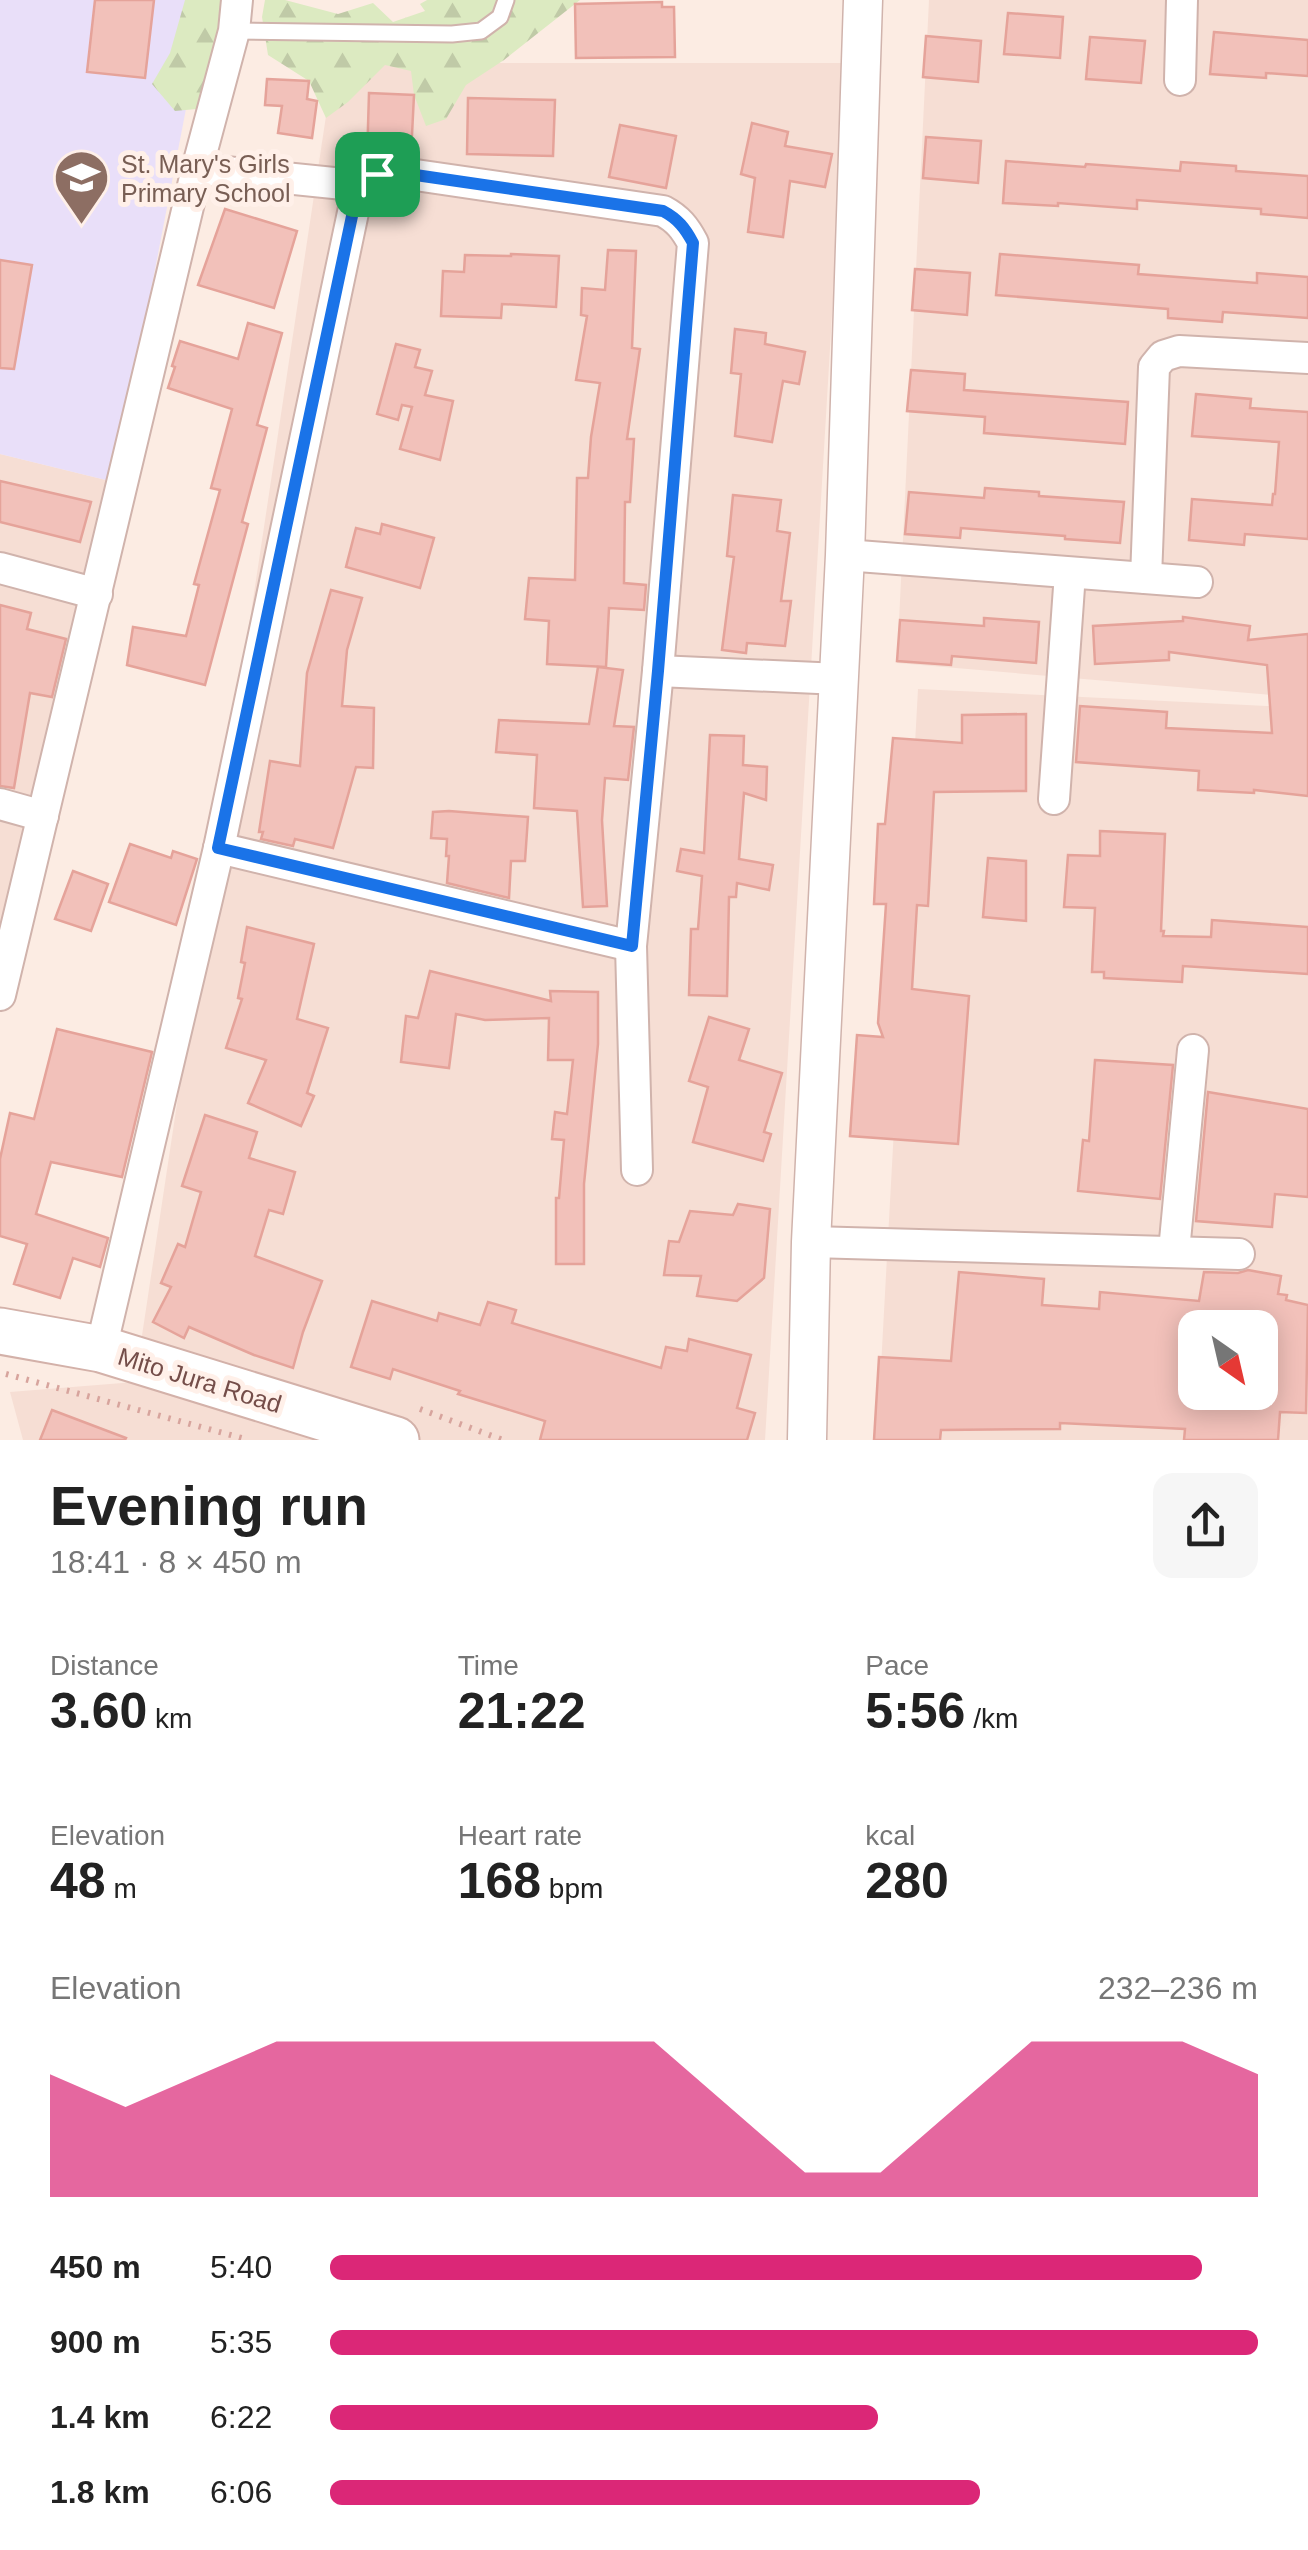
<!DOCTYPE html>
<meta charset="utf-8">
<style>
body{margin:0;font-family:Helvetica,sans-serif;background:#f6f6f6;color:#222;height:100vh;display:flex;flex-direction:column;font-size:38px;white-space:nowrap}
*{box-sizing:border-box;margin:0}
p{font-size:32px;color:#767676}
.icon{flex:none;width:55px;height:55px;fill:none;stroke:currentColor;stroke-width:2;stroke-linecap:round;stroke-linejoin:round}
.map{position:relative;height:1440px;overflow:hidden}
.panel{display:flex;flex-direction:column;background:#fff;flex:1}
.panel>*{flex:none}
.needle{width:65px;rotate:146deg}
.controls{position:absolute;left:1178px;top:1310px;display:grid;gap:20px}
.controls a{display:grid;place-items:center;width:100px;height:100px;border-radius:20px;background:#fff;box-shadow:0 5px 25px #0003;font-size:50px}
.pin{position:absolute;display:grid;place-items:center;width:85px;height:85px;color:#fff;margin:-42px;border-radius:20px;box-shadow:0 5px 15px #0006}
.round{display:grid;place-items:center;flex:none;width:105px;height:105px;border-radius:20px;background:#f6f6f6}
.head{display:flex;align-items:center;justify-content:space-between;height:170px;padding:0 50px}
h1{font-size:55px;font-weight:700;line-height:75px}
.stats{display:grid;grid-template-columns:repeat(3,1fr);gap:15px;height:170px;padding:10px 50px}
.stats div{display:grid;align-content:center}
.stats b{font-size:50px;font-weight:700}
.stats small{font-size:28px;font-weight:400}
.stats p{font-size:28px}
.chart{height:280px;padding:20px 50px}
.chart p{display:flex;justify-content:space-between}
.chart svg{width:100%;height:180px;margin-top:10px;fill:#db2777;opacity:.7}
ul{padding:0 50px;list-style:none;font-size:32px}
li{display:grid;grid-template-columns:160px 120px 1fr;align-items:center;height:75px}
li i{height:25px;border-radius:12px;background:#db2777}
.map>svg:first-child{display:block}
.residential{fill:#f6ded4;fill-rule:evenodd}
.education{fill:#e9dff9}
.forest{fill:url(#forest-firs)}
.building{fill:#f2c1ba;stroke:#e5a39a;stroke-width:2.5;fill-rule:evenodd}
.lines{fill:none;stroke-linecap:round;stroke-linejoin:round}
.service-casing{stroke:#d0b3ac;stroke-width:19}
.minor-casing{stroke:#d0b3ac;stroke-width:34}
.tertiary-casing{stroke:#d0b3ac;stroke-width:41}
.secondary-casing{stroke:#d3b1a9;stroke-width:49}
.path{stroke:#d7a49d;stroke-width:6;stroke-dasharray:2.5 8;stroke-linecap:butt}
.service{stroke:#fff;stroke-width:15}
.minor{stroke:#fff;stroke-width:30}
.tertiary{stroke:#fff;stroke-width:38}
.secondary{stroke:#fff;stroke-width:45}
.route-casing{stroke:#fff;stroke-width:20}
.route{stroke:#1a73e8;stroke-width:12}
.labels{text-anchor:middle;stroke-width:10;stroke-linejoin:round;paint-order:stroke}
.education-label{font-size:25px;fill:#785e54;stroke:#fff0e9;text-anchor:start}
.street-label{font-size:25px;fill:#744d49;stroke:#fff0e9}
</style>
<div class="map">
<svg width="1308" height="1440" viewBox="0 0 1308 1440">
<defs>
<pattern id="forest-firs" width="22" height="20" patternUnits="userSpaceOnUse" patternTransform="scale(2.5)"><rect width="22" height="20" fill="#dceac1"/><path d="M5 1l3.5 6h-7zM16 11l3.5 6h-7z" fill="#c0caa7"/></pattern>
</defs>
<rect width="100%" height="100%" fill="#fcece3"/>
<!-- residential -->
<g class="residential">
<path d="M 929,0 L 1308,0 L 1308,698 L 897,663 Z"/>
<path d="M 334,63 L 847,63 L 765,1440 L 23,1440 L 10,1392 L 135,1382 Z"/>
<path d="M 0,454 L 114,482 L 0,954 Z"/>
<path d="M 918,689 L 1308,708 L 1308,1440 L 877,1440 ZM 1195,1328 L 1260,1328 L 1260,1392 L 1195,1392 Z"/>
</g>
<!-- education -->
<path class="education" d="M 0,0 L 207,0 L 114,482 L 0,454 Z"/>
<!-- forest -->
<g class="forest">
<path d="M 185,0 L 224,0 L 207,108 L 175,111 L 152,84 L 170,53 Z"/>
<path d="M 265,0 L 285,0 L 338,14 L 373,3 L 393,22 L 425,11 L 420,4 L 427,0 L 580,0 L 504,60 L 466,85 L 446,119 L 426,126 L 414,95 L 411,71 L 385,65 L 348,102 L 326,118 L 309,81 L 268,55 L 262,17 Z"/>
</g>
<!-- building -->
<g class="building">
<path d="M 95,0 L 154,0 L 145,78 L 87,72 Z"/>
<path d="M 662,2 L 662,7 L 674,7 L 675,57 L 576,58 L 575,4 Z"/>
<path d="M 1008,13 L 1063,17 L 1060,58 L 1004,54 Z"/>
<path d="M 1214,32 L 1308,40 L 1308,76 L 1266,73 L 1266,78 L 1210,74 Z"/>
<path d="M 926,36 L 981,41 L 978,82 L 923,77 Z"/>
<path d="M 1090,37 L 1145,41 L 1141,83 L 1086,79 Z"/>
<path d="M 267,79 L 309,81 L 307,99 L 317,101 L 312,138 L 278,133 L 282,106 L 265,105 Z"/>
<path d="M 369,93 L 414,95 L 411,155 L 392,154 L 367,160 Z"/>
<path d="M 468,98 L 555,100 L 553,156 L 467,154 Z"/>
<path d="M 752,123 L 788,132 L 785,146 L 832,154 L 825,187 L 790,181 L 783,237 L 748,232 L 755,178 L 741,174 Z"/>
<path d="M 620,125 L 676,136 L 666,188 L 609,177 Z"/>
<path d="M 926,137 L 981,141 L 978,183 L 923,178 Z"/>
<path d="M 1006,161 L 1085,167 L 1086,164 L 1180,171 L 1181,162 L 1236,166 L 1236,171 L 1308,176 L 1308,218 L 1261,214 L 1261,209 L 1137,200 L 1137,209 L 1058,203 L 1058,206 L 1003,203 Z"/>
<path d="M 225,209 L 297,231 L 274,308 L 198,285 Z"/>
<path d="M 608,250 L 636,251 L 632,348 L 640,349 L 627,439 L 634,439 L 630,502 L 625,502 L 624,583 L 646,585 L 644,610 L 609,608 L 606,667 L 547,664 L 549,621 L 525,619 L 529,578 L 575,580 L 577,478 L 588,478 L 591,437 L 600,383 L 576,380 L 587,316 L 581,315 L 582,288 L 605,290 Z"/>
<path d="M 511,254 L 559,256 L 556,307 L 502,304 L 501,318 L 441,316 L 443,271 L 464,272 L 465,255 L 511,256 Z"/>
<path d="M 1000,254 L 1139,265 L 1138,274 L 1257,283 L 1257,273 L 1308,277 L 1308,318 L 1223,312 L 1222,322 L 1168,318 L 1168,309 L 996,295 Z"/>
<path d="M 0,260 L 32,265 L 14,369 L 0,368 Z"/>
<path d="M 915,269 L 970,273 L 967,315 L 912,310 Z"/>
<path d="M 248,323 L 282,333 L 257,425 L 267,428 L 242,522 L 248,524 L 205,685 L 127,665 L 133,627 L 186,636 L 199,585 L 194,584 L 220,490 L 211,488 L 232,409 L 168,388 L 175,367 L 172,366 L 180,341 L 238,359 Z"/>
<path d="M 735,329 L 766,333 L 765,344 L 805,352 L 799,384 L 783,381 L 772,442 L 735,436 L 741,374 L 731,373 Z"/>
<path d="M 396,344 L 420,350 L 415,367 L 432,371 L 425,395 L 453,401 L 440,460 L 400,449 L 412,407 L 402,405 L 398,420 L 377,414 Z"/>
<path d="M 911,370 L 965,374 L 964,390 L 1128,402 L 1125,444 L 984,433 L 985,417 L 907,411 Z"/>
<path d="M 1196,394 L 1251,399 L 1250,408 L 1308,412 L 1308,539 L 1245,534 L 1244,545 L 1189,540 L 1192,499 L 1272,505 L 1273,494 L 1275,494 L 1279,442 L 1192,436 Z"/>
<path d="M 0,481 L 91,502 L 80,542 L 0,522 Z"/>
<path d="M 985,488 L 1039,492 L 1039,496 L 1124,502 L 1120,543 L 1065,539 L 1065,536 L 961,528 L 960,538 L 905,534 L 909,492 L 984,498 Z"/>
<path d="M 733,495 L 781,500 L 777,531 L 790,533 L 781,601 L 791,601 L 785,646 L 747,643 L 746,653 L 722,650 L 734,557 L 727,556 Z"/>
<path d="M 382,524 L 434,538 L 420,588 L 346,567 L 356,528 L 380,534 Z"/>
<path d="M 331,590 L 362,598 L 347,650 L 342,706 L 374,708 L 373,768 L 356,767 L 333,848 L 295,839 L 293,846 L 261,839 L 263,832 L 259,832 L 270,761 L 300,766 L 307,673 Z"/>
<path d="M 0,605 L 31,613 L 27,629 L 66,639 L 52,697 L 30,693 L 14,788 L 0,786 Z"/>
<path d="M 1183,617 L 1250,626 L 1248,640 L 1308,634 L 1308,796 L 1254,790 L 1254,793 L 1198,790 L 1199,771 L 1076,762 L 1080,706 L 1167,712 L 1166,728 L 1272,733 L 1267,665 L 1169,652 L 1169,660 L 1095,664 L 1093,626 L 1183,621 Z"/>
<path d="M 984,618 L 1039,622 L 1036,663 L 952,656 L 951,665 L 897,661 L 900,620 L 984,626 Z"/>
<path d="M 598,667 L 623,670 L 614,726 L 634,727 L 628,780 L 605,778 L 602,820 L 607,906 L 583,907 L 577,811 L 534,808 L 537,755 L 496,752 L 499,720 L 589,724 Z"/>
<path d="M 1026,714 L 1026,791 L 934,792 L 928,906 L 917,905 L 912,989 L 969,996 L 958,1144 L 850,1136 L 857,1035 L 883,1037 L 878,1023 L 886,904 L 874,904 L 878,824 L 885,824 L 893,738 L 962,743 L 962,715 Z"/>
<path d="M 710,735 L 744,736 L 743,765 L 767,767 L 766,800 L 744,793 L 739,859 L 773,865 L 769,890 L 737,883 L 736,897 L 729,897 L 727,996 L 689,995 L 691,929 L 698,929 L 702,876 L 677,871 L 681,849 L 704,853 Z"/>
<path d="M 449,811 L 528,817 L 525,861 L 511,861 L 509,898 L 447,883 L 449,856 L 446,856 L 447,839 L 431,838 L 433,812 Z"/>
<path d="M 1100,831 L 1165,834 L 1161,931 L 1164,931 L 1163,936 L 1211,937 L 1212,920 L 1308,927 L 1308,974 L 1183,966 L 1182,982 L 1104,978 L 1104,972 L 1092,972 L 1095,908 L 1064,907 L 1068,855 L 1100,856 Z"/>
<path d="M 130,844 L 171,858 L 173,851 L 197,859 L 176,925 L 109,902 Z"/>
<path d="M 988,858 L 1026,861 L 1026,921 L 983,917 Z"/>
<path d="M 73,871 L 108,884 L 91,931 L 55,919 Z"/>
<path d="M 247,927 L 314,944 L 297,1019 L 328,1028 L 307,1093 L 314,1096 L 301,1126 L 248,1103 L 266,1060 L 226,1048 L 242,999 L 238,998 L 245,963 L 241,962 Z"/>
<path d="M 430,971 L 551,1001 L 550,991 L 598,992 L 598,1044 L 584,1184 L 584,1264 L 556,1264 L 556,1198 L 559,1198 L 564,1140 L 552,1139 L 555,1112 L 567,1114 L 573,1060 L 548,1060 L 549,1018 L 485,1020 L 456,1014 L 449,1068 L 401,1062 L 406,1016 L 418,1018 Z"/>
<path d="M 709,1017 L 749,1029 L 739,1060 L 782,1073 L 764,1132 L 771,1134 L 763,1161 L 693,1142 L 708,1087 L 689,1081 Z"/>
<path d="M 57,1029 L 152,1052 L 122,1177 L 51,1162 L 36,1214 L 108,1238 L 100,1267 L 73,1258 L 60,1298 L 14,1284 L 27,1244 L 0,1236 L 0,1159 L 10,1113 L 34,1119 Z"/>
<path d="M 1095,1060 L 1173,1065 L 1160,1199 L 1078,1191 L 1083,1140 L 1089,1141 Z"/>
<path d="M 1208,1092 L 1308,1109 L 1308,1197 L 1275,1194 L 1272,1227 L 1196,1221 Z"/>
<path d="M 205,1115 L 257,1132 L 249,1158 L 295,1172 L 283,1214 L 269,1210 L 255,1256 L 322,1281 L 303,1332 L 293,1368 L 254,1355 L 189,1327 L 184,1338 L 153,1322 L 171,1287 L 161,1283 L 178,1244 L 185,1247 L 201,1192 L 182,1186 Z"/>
<path d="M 738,1204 L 770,1209 L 764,1278 L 737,1301 L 697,1296 L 701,1276 L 664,1275 L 669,1241 L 679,1242 L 690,1211 L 733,1215 Z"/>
<path d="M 1248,1270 L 1281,1276 L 1278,1294 L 1287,1295 L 1286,1300 L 1308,1305 L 1306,1413 L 1280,1412 L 1278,1440 L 1184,1440 L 1185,1429 L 1060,1423 L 1060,1429 L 941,1430 L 940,1440 L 874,1440 L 879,1357 L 951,1361 L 959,1272 L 1044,1279 L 1042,1305 L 1099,1309 L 1100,1292 L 1199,1301 L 1204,1272 L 1238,1273 ZM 1195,1328 L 1260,1328 L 1260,1392 L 1195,1392 Z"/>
<path d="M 372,1301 L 437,1321 L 439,1313 L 480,1325 L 488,1302 L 516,1310 L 512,1323 L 661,1368 L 666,1347 L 687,1351 L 689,1339 L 751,1355 L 737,1408 L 755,1413 L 747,1440 L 540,1440 L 545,1421 L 458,1394 L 460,1391 L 393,1369 L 390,1379 L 351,1367 Z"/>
<path d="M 52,1410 L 126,1438 L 125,1440 L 40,1440 Z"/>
</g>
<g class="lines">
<defs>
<path id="service" d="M 234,31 L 452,34 L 481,31 L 500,17 L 506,0"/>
<g id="minor">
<path d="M 1180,80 L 1182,0"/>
<path d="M 197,169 L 363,186"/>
<path d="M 845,555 L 1197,582"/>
<path d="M 0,568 L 97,594"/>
<path d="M 1146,578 L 1154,367 L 1163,356 L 1179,351 L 1308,358"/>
<path d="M 658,671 L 840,679"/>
<path d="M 1054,799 L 1070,573"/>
<path d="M 0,804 L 43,816"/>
<path d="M 219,848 L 631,946"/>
<path d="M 0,995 L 197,169 L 234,31 L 237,0"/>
<path d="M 811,1242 L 1239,1254"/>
<path d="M 1174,1251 L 1193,1050"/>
<path d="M 101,1349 L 219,848 L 355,203 C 365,182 371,175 395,172 L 663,211 C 678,219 685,228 693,243 L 658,671 L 631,946 L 637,1170"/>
</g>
<path id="tertiary" d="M 807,1440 L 811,1242 L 845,555 L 863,0"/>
<path id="secondary" d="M 0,1331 L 101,1349 L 396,1440"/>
</defs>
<!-- service casing -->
<use href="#service" class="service-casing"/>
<!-- minor casing -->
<use href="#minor" class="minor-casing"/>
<!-- tertiary casing -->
<use href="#tertiary" class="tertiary-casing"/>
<!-- secondary casing -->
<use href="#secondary" class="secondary-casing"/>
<!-- path -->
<g class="path">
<path d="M 6,1374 L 249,1440"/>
<path d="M 420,1409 L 503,1440"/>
</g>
<!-- service -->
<use href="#service" class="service"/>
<!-- minor -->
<use href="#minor" class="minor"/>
<!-- tertiary -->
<use href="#tertiary" class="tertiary"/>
<!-- secondary -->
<use href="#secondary" class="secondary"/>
</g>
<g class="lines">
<defs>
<path id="route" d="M 395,172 L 663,211 C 678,219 685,228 693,243 L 658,671 L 632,946 L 218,848 L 355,202 C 365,182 371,175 395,172 Z"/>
</defs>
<!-- route casing -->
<use href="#route" class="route-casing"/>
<!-- route -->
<use href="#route" class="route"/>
</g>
<!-- icons -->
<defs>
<symbol id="school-pin" viewBox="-11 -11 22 30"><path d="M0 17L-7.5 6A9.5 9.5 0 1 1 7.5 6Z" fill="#8d6e63" stroke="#fff0e9"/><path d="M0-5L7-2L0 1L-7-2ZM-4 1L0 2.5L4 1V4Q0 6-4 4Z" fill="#fff"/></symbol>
</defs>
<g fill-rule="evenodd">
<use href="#school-pin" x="50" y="146" width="63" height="86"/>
</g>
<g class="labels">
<!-- education labels -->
<g class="education-label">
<text x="121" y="173">St. Mary's Girls<tspan x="121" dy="29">Primary School</tspan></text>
</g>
<!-- street labels -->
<g class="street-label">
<text transform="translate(200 1380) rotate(17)" y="9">Mito Jura Road</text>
</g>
</g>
</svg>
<div class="controls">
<a><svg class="needle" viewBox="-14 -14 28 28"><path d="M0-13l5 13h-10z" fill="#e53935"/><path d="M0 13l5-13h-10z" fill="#767676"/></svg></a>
</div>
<div class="pin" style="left:377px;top:174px;background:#1e9e55"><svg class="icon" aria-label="arrive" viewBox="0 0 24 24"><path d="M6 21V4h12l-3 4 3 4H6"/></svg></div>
</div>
<section class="panel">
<div class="head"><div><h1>Evening run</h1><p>18:41 · 8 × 450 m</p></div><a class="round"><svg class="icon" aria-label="share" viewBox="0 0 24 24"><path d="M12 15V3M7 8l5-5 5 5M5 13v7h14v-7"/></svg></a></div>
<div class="stats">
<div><p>Distance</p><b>3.60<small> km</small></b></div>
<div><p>Time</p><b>21:22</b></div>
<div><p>Pace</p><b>5:56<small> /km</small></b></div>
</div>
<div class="stats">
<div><p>Elevation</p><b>48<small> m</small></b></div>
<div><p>Heart rate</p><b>168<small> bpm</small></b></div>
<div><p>kcal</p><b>280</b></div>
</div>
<div class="chart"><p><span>Elevation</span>232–236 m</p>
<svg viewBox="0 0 160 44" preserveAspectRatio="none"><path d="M0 44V14L10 22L20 14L30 6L40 6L50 6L60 6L70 6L80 6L90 22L100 38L110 38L120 22L130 6L140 6L150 6L160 14V44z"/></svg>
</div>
<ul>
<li><b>450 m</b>5:40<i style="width:94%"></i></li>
<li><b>900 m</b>5:35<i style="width:100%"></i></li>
<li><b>1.4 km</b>6:22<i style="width:59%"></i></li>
<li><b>1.8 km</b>6:06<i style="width:70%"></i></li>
</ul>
</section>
